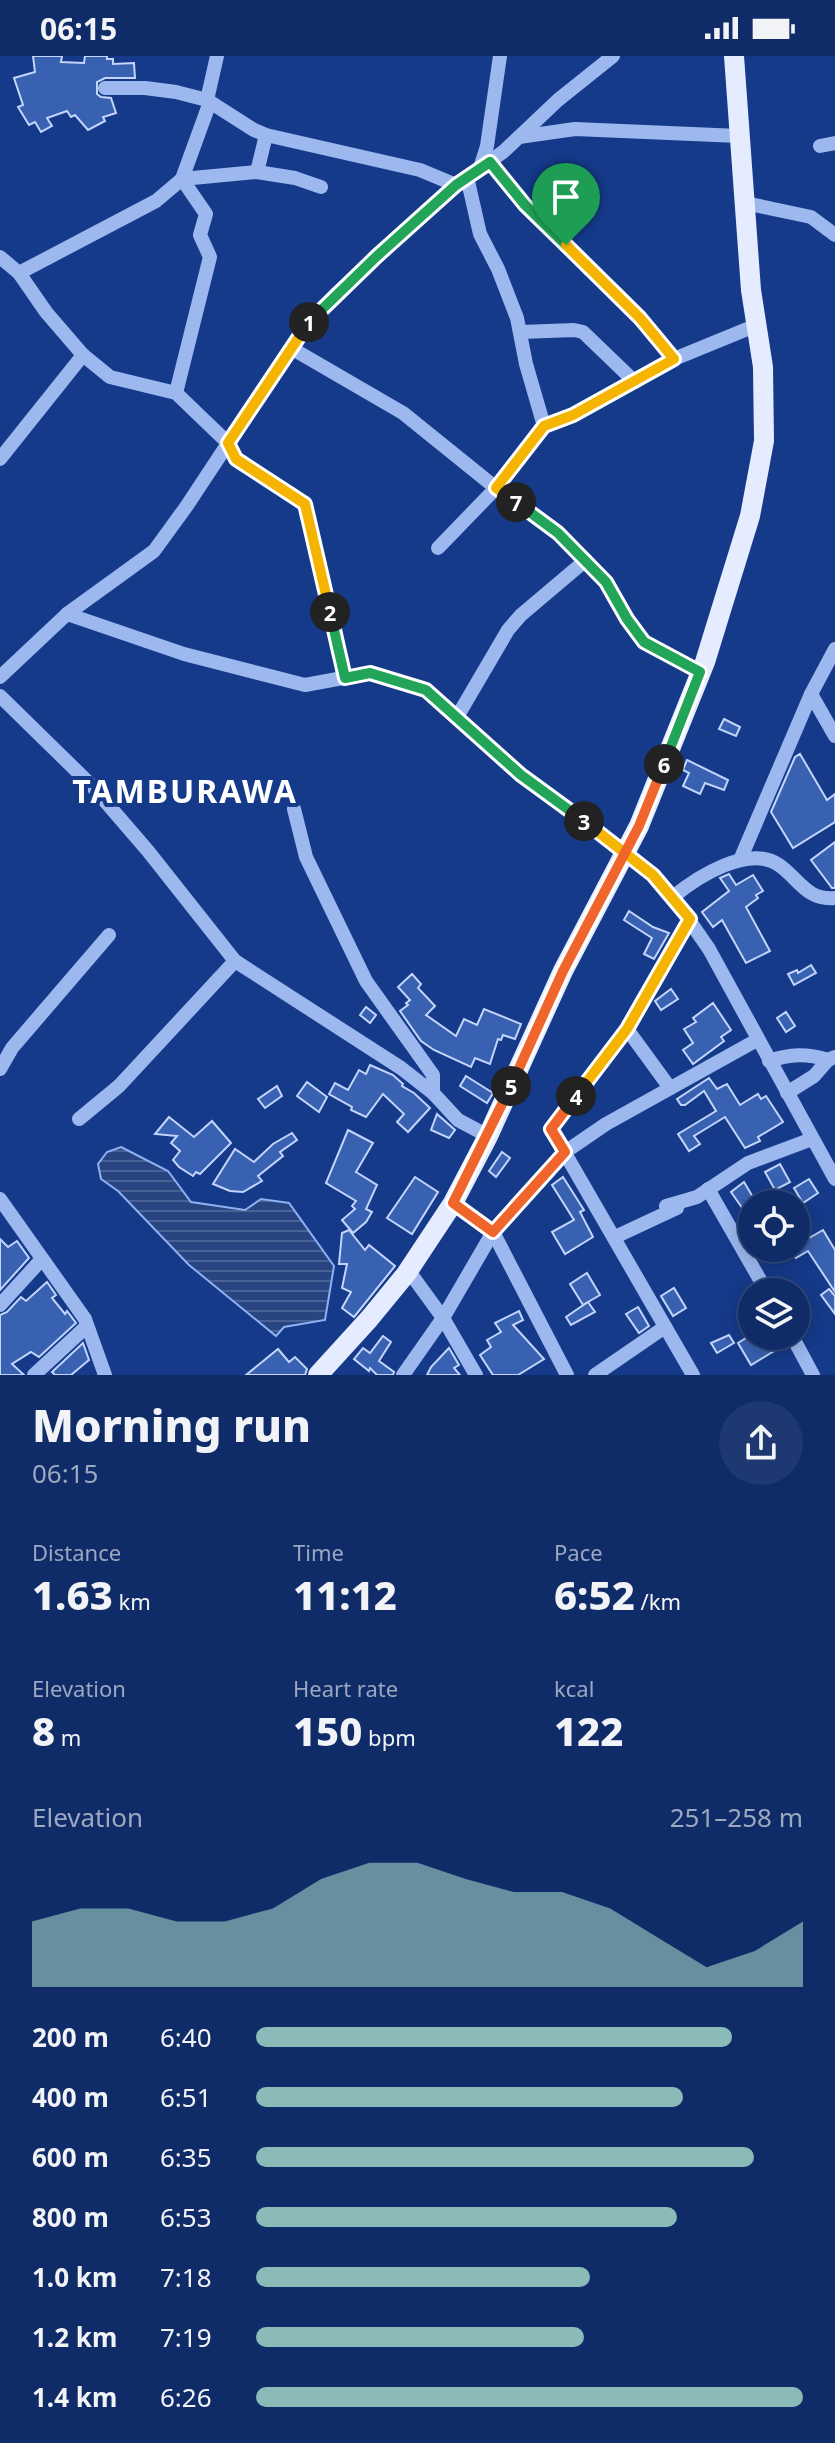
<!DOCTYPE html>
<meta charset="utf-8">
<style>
body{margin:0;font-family:"Noto Sans",sans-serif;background:#1e3871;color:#f1f3f6;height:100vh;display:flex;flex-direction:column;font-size:30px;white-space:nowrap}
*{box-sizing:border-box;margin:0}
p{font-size:26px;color:#9ca7c0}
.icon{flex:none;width:44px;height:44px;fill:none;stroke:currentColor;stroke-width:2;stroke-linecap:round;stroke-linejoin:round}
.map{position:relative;height:1319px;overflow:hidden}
.details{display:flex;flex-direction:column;background:#102c68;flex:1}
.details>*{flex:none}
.fabs{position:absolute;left:738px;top:1134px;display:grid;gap:16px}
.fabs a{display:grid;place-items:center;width:72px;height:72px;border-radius:50%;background:#102c68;box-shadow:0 4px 20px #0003,0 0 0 2px #30487c;font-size:40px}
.pin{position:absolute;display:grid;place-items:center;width:68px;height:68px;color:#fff;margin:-82px -34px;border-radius:50% 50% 50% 0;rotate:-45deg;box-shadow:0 0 8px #0007}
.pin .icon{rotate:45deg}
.km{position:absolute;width:40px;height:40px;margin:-20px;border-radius:50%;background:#222;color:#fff;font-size:22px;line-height:40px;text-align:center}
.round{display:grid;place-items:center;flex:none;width:84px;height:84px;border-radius:42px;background:#1e3871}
.summary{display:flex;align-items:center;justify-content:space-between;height:136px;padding:0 32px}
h1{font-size:44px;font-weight:800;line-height:60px}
.figures{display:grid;grid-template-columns:repeat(3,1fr);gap:12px;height:136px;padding:8px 32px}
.figures div{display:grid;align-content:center}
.figures b{font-size:40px;font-weight:800}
.figures small{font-size:22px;font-weight:400}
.figures p{font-size:22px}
.chart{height:224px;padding:16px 32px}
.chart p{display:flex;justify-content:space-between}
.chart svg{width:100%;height:144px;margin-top:8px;fill:#8bbbb9;opacity:.7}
ul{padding:0 32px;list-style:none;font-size:26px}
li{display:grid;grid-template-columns:128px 96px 1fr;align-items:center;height:60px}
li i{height:20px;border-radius:10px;background:#8bbbb9}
.status{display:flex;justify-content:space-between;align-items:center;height:56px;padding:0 40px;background:#102c68;direction:ltr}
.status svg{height:22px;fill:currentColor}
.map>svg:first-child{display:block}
.water{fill:url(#water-rules);stroke:#8eb1f2;stroke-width:2}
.building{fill:#3961b2;stroke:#c3d5fb;stroke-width:2}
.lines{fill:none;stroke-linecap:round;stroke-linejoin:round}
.minor{stroke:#9cb8ef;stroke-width:14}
.major{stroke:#e5ecff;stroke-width:20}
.split-1-casing{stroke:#fff;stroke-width:16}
.split-2-casing{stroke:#fff;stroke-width:16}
.split-3-casing{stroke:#fff;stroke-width:16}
.split-4-casing{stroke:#fff;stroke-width:16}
.split-5-casing{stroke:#fff;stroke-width:16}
.split-6-casing{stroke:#fff;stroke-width:16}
.split-7-casing{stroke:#fff;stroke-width:16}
.split-8-casing{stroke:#fff;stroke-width:16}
.split-1{stroke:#22a559;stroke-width:10}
.split-2{stroke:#f5b400;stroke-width:10}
.split-3{stroke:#22a559;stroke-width:10}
.split-4{stroke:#f5b400;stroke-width:10}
.split-5{stroke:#f0652b;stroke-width:10}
.split-6{stroke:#f0652b;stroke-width:10}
.split-7{stroke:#22a559;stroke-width:10}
.split-8{stroke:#f5b400;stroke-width:10}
.labels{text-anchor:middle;stroke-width:8;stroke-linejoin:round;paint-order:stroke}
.district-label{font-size:32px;font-weight:bold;letter-spacing:2px;fill:#fff;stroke:#153a8a}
</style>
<div class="status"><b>06:15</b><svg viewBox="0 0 49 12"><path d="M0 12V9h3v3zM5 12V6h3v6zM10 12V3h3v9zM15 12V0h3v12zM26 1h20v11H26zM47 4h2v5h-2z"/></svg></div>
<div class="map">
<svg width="835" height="1319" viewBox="0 0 835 1319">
<defs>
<pattern id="water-rules" width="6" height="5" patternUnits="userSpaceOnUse" patternTransform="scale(2)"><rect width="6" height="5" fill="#294581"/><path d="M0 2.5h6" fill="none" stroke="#496194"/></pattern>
</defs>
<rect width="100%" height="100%" fill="#153a8a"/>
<!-- water -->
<path class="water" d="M 121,1091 L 168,1115 L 191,1146 L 245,1154 L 261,1143 L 289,1147 L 334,1210 L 325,1264 L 284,1271 L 276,1280 L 189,1209 L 118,1135 L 101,1123 L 98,1108 L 107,1096 Z"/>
<!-- building -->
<g class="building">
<path d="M 33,0 L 62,0 L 61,6 L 84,7 L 85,0 L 107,0 L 107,3 L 113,3 L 113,8 L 134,7 L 135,22 L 105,22 L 97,26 L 97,38 L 101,41 L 111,42 L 116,57 L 103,61 L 105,65 L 88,74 L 75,59 L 71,61 L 67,55 L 47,62 L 52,70 L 41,76 L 35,66 L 29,69 L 18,51 L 23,49 L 14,22 L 35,16 Z"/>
<path d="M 724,663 L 740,671 L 736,680 L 719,673 Z"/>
<path d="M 800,698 L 827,744 L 835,738 L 835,766 L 793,792 L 771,756 L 795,701 Z"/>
<path d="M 687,704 L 728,724 L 724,734 L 705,727 L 700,738 L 683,730 L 689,717 L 683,714 Z"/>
<path d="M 835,786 L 835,832 L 832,832 L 811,804 Z"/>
<path d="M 729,818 L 736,829 L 753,819 L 763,835 L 756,839 L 758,842 L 746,851 L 770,895 L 746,907 L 722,864 L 713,871 L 702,856 L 729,835 L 720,822 Z"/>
<path d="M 629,855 L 653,871 L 669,877 L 654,903 L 644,898 L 652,882 L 624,864 Z"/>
<path d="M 811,909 L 816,917 L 794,929 L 788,918 L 797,914 L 798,917 Z"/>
<path d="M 412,918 L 421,928 L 418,932 L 435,950 L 426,959 L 456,980 L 464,963 L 477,969 L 484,953 L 521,968 L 515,983 L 503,979 L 501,984 L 498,983 L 490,1008 L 475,1002 L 471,1011 L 434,994 L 421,985 L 400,955 L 408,949 L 406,947 L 410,944 L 398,931 Z"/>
<path d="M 671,933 L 678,943 L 661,954 L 655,945 Z"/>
<path d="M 713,947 L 731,974 L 721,981 L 724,985 L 693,1008 L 683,994 L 693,987 L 684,973 L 696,966 L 693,962 Z"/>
<path d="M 366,951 L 376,959 L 370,967 L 360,959 Z"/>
<path d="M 786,956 L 795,970 L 786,976 L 777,962 Z"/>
<path d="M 370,1009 L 393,1019 L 403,1028 L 402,1030 L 414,1037 L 430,1052 L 408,1076 L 397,1066 L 404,1058 L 383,1038 L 366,1061 L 351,1054 L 352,1051 L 329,1038 L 335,1027 L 348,1034 L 359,1014 L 366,1018 Z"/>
<path d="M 466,1020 L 493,1037 L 487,1047 L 460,1030 Z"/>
<path d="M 709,1022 L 717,1033 L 727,1028 L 740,1049 L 758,1038 L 761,1043 L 766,1040 L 783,1066 L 758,1081 L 760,1085 L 745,1092 L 725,1061 L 694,1080 L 700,1088 L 689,1095 L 678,1078 L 716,1055 L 704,1035 L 685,1049 L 681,1049 L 677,1043 Z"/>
<path d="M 307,1026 L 327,1041 L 319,1056 L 297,1040 Z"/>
<path d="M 277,1030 L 282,1040 L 265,1052 L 258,1043 Z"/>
<path d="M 437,1058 L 455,1074 L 449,1082 L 431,1074 Z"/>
<path d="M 169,1061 L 194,1081 L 212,1065 L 231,1087 L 200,1118 L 196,1116 L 193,1120 L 179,1111 L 173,1104 L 180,1095 L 171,1087 L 177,1080 L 155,1078 Z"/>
<path d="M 348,1074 L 373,1087 L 356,1116 L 377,1129 L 366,1153 L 372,1156 L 366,1166 L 353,1177 L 342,1164 L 355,1153 L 352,1150 L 356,1145 L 326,1127 Z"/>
<path d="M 292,1077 L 297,1084 L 280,1096 L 283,1100 L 258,1120 L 262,1125 L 243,1136 L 230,1135 L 213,1128 L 235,1093 L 254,1106 L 273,1088 Z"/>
<path d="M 502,1096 L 510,1102 L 496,1121 L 489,1115 Z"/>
<path d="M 780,1108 L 790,1126 L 775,1134 L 765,1116 Z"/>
<path d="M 415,1121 L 438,1136 L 412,1178 L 387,1162 Z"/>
<path d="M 563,1121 L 584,1154 L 580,1156 L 593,1181 L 565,1198 L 552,1176 L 574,1164 L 552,1129 Z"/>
<path d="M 809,1123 L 818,1137 L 803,1147 L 794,1132 Z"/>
<path d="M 744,1126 L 757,1148 L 752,1148 L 752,1152 L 745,1156 L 731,1136 Z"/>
<path d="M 349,1174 L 365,1194 L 369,1189 L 395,1210 L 354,1261 L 342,1252 L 351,1236 L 342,1232 L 347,1208 L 339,1208 L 342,1177 Z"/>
<path d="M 823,1174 L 835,1194 L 835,1236 L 808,1195 L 796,1202 L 790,1193 Z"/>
<path d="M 0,1183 L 8,1191 L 17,1185 L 29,1202 L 0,1234 Z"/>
<path d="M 587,1217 L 600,1239 L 583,1249 L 570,1228 Z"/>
<path d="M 47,1226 L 56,1239 L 52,1242 L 65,1258 L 67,1255 L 76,1267 L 39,1301 L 31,1296 L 12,1308 L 24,1319 L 0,1319 L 0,1259 L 7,1256 L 21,1241 L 26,1245 Z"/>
<path d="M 674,1232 L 686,1252 L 673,1260 L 661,1240 Z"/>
<path d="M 829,1233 L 835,1240 L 835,1258 L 821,1239 Z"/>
<path d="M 588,1246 L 595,1256 L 571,1269 L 566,1261 Z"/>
<path d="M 638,1251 L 649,1270 L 639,1277 L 626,1258 Z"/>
<path d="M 519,1255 L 523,1264 L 513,1269 L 544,1303 L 518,1319 L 493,1319 L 480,1299 L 491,1291 L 487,1284 L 501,1276 L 495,1267 Z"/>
<path d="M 729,1279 L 734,1287 L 717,1297 L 711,1287 Z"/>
<path d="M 751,1279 L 758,1291 L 770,1283 L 776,1294 L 751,1309 L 738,1287 Z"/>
<path d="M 383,1280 L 391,1286 L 379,1305 L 394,1316 L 393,1319 L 377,1319 L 370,1312 L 369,1315 L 354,1303 L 363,1292 L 370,1297 Z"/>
<path d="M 83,1287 L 89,1304 L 71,1319 L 55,1319 L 52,1316 Z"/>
<path d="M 449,1292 L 459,1309 L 454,1312 L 460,1319 L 427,1319 L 431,1311 Z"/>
<path d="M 278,1293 L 289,1306 L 295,1301 L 307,1313 L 305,1319 L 246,1319 Z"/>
</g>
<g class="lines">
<!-- minor -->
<g class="minor">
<path d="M 105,32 L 145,32 L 176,36 L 207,44 L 254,74 L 266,79 L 420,114 L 456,129"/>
<path d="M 207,44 L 217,0"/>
<path d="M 519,81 L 575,73 L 739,80"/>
<path d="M 820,90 L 835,87"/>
<path d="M 490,106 C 544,179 619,231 674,303"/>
<path d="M 480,112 L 487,90 L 500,0"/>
<path d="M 257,116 L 266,79"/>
<path d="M 467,121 L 480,178 L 498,213 L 517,262 L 526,308 L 544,370"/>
<path d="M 182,123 L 210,46"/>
<path d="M 745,147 L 811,161 L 835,179"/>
<path d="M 0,201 L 19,217 L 46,256 L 83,299 L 110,321 L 176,337 L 228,387 L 236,403 L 305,448 L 345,622"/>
<path d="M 19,217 L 156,145 L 182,123 L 257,116 L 295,122 L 321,131"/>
<path d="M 521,276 L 574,274 L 583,276 L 635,326"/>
<path d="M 291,292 L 403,357 L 496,432 L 558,477 L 606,526 L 627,563 L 644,586 L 700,616"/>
<path d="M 176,337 L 210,201 L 200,179 L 206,158 L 182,123"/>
<path d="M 0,403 L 83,299"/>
<path d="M 438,492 L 496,432 L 544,370 L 573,359 L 674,303 L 757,269"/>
<path d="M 67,558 L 184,598 L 305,629 L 370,617 L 426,634 L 521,719 L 624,795 L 653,819 L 673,841 L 709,893 L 835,1123"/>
<path d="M 0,621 L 67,558 L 154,495 L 186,451 L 291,292 L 309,266 L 335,239 L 456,129 L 503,96 L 558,44 L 613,0"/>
<path d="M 811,638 L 835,680"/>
<path d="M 0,640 L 92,730 L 148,795 L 235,905 L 401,1012 L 433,1037 L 458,1064 L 488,1080"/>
<path d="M 457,661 L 508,574 L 521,559 L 586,504"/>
<path d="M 294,753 L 306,801 L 366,925 L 433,1019 L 433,1037"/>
<path d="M 740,804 L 811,638 L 835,593"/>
<path d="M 673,841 C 697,821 749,788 779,809 C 799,823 807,845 835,842"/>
<path d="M 690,863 L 627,973 L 551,1073 L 693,1319"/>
<path d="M 627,973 L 670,1032"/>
<path d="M 769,1005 C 790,998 806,997 828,1004"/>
<path d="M 0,1013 L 12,992 L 109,879"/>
<path d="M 787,1037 L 814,1020 L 828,1004 L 835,1001"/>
<path d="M 79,1063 L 119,1030 L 235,905"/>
<path d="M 708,1133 L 767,1236"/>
<path d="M 0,1143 L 85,1263 L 105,1319"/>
<path d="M 666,1150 L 697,1141 L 748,1107 L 812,1083"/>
<path d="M 615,1181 L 677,1152"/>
<path d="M 408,1214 L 443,1262 L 493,1176 L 453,1147"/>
<path d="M 0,1249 L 42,1203"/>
<path d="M 792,1280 L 813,1319"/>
<path d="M 34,1319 L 87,1270"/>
<path d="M 403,1319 L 443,1262 L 476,1319"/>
<path d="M 567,1319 L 493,1176 L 565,1096 L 606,1068 L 757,984"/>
<path d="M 595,1319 L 665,1271"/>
</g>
<!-- major -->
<path class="major" d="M 318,1319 L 369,1263 L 406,1218 L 453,1147 L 488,1080 L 563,915 L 639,770 L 705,606 L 750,460 L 764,385 L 763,311 L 751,234 L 734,0"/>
</g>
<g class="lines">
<defs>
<path id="split-1" d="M 309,266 L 377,200 L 456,129 L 490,106 L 525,149 L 566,189"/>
<path id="split-2" d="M 309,266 L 228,387 L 236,403 L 305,448 L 330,556"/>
<path id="split-3" d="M 330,556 L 345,622 L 370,617 L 426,634 L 521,719 L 584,765"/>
<path id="split-4" d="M 576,1040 L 627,973 L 690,863 L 653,819 L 584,765"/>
<path id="split-5" d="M 511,1030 L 453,1147 L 493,1176 L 565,1096 L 551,1073 L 576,1040"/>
<path id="split-6" d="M 511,1030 L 563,915 L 639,770 L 664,708"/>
<path id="split-7" d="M 516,446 L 558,477 L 606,526 L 627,563 L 644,586 L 700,616 L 664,708"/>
<path id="split-8" d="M 516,446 L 496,432 L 544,370 L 573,359 L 674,303 L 640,262 L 566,189"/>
</defs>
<!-- split-1 casing -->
<use href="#split-1" class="split-1-casing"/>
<!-- split-2 casing -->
<use href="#split-2" class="split-2-casing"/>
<!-- split-3 casing -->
<use href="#split-3" class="split-3-casing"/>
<!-- split-4 casing -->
<use href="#split-4" class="split-4-casing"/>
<!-- split-5 casing -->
<use href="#split-5" class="split-5-casing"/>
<!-- split-6 casing -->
<use href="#split-6" class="split-6-casing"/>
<!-- split-7 casing -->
<use href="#split-7" class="split-7-casing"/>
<!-- split-8 casing -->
<use href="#split-8" class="split-8-casing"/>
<!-- split-1 -->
<use href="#split-1" class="split-1"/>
<!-- split-2 -->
<use href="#split-2" class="split-2"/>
<!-- split-3 -->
<use href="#split-3" class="split-3"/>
<!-- split-4 -->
<use href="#split-4" class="split-4"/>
<!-- split-5 -->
<use href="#split-5" class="split-5"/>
<!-- split-6 -->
<use href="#split-6" class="split-6"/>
<!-- split-7 -->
<use href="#split-7" class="split-7"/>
<!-- split-8 -->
<use href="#split-8" class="split-8"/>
</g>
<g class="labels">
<!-- district labels -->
<g class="district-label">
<text x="185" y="747">TAMBURAWA</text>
</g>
</g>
</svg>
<div class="fabs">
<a><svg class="icon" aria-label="locate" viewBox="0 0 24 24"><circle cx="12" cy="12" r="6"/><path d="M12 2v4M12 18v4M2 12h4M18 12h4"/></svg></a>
<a><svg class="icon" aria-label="layers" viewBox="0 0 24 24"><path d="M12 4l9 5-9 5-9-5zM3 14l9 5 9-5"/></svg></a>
</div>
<div class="pin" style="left:566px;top:189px;background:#1e9e55"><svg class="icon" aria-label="arrive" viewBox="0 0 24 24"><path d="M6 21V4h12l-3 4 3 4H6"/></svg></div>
<b class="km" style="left:309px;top:266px">1</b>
<b class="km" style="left:330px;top:556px">2</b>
<b class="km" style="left:584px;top:765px">3</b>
<b class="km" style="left:576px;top:1040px">4</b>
<b class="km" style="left:511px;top:1030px">5</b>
<b class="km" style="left:664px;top:708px">6</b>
<b class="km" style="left:516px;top:446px">7</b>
</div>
<section class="details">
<div class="summary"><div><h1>Morning run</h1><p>06:15</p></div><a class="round"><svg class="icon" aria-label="share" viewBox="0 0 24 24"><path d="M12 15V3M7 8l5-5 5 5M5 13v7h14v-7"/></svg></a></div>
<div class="figures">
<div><p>Distance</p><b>1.63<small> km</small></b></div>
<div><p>Time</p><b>11:12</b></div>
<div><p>Pace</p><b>6:52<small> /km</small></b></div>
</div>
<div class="figures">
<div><p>Elevation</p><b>8<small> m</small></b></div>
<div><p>Heart rate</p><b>150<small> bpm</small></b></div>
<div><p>kcal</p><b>122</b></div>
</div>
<div class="chart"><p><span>Elevation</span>251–258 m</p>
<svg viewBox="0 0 160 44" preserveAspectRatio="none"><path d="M0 44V24L10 20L20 20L30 24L40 24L50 20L60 11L70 6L80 6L90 11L100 15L110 15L120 20L130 29L140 38L150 33L160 24V44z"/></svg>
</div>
<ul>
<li><b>200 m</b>6:40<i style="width:87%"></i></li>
<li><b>400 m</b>6:51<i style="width:78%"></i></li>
<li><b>600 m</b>6:35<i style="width:91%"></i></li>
<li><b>800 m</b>6:53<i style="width:77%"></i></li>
<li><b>1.0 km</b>7:18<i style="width:61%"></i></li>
<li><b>1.2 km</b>7:19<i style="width:60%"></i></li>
<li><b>1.4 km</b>6:26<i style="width:100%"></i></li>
</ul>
</section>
